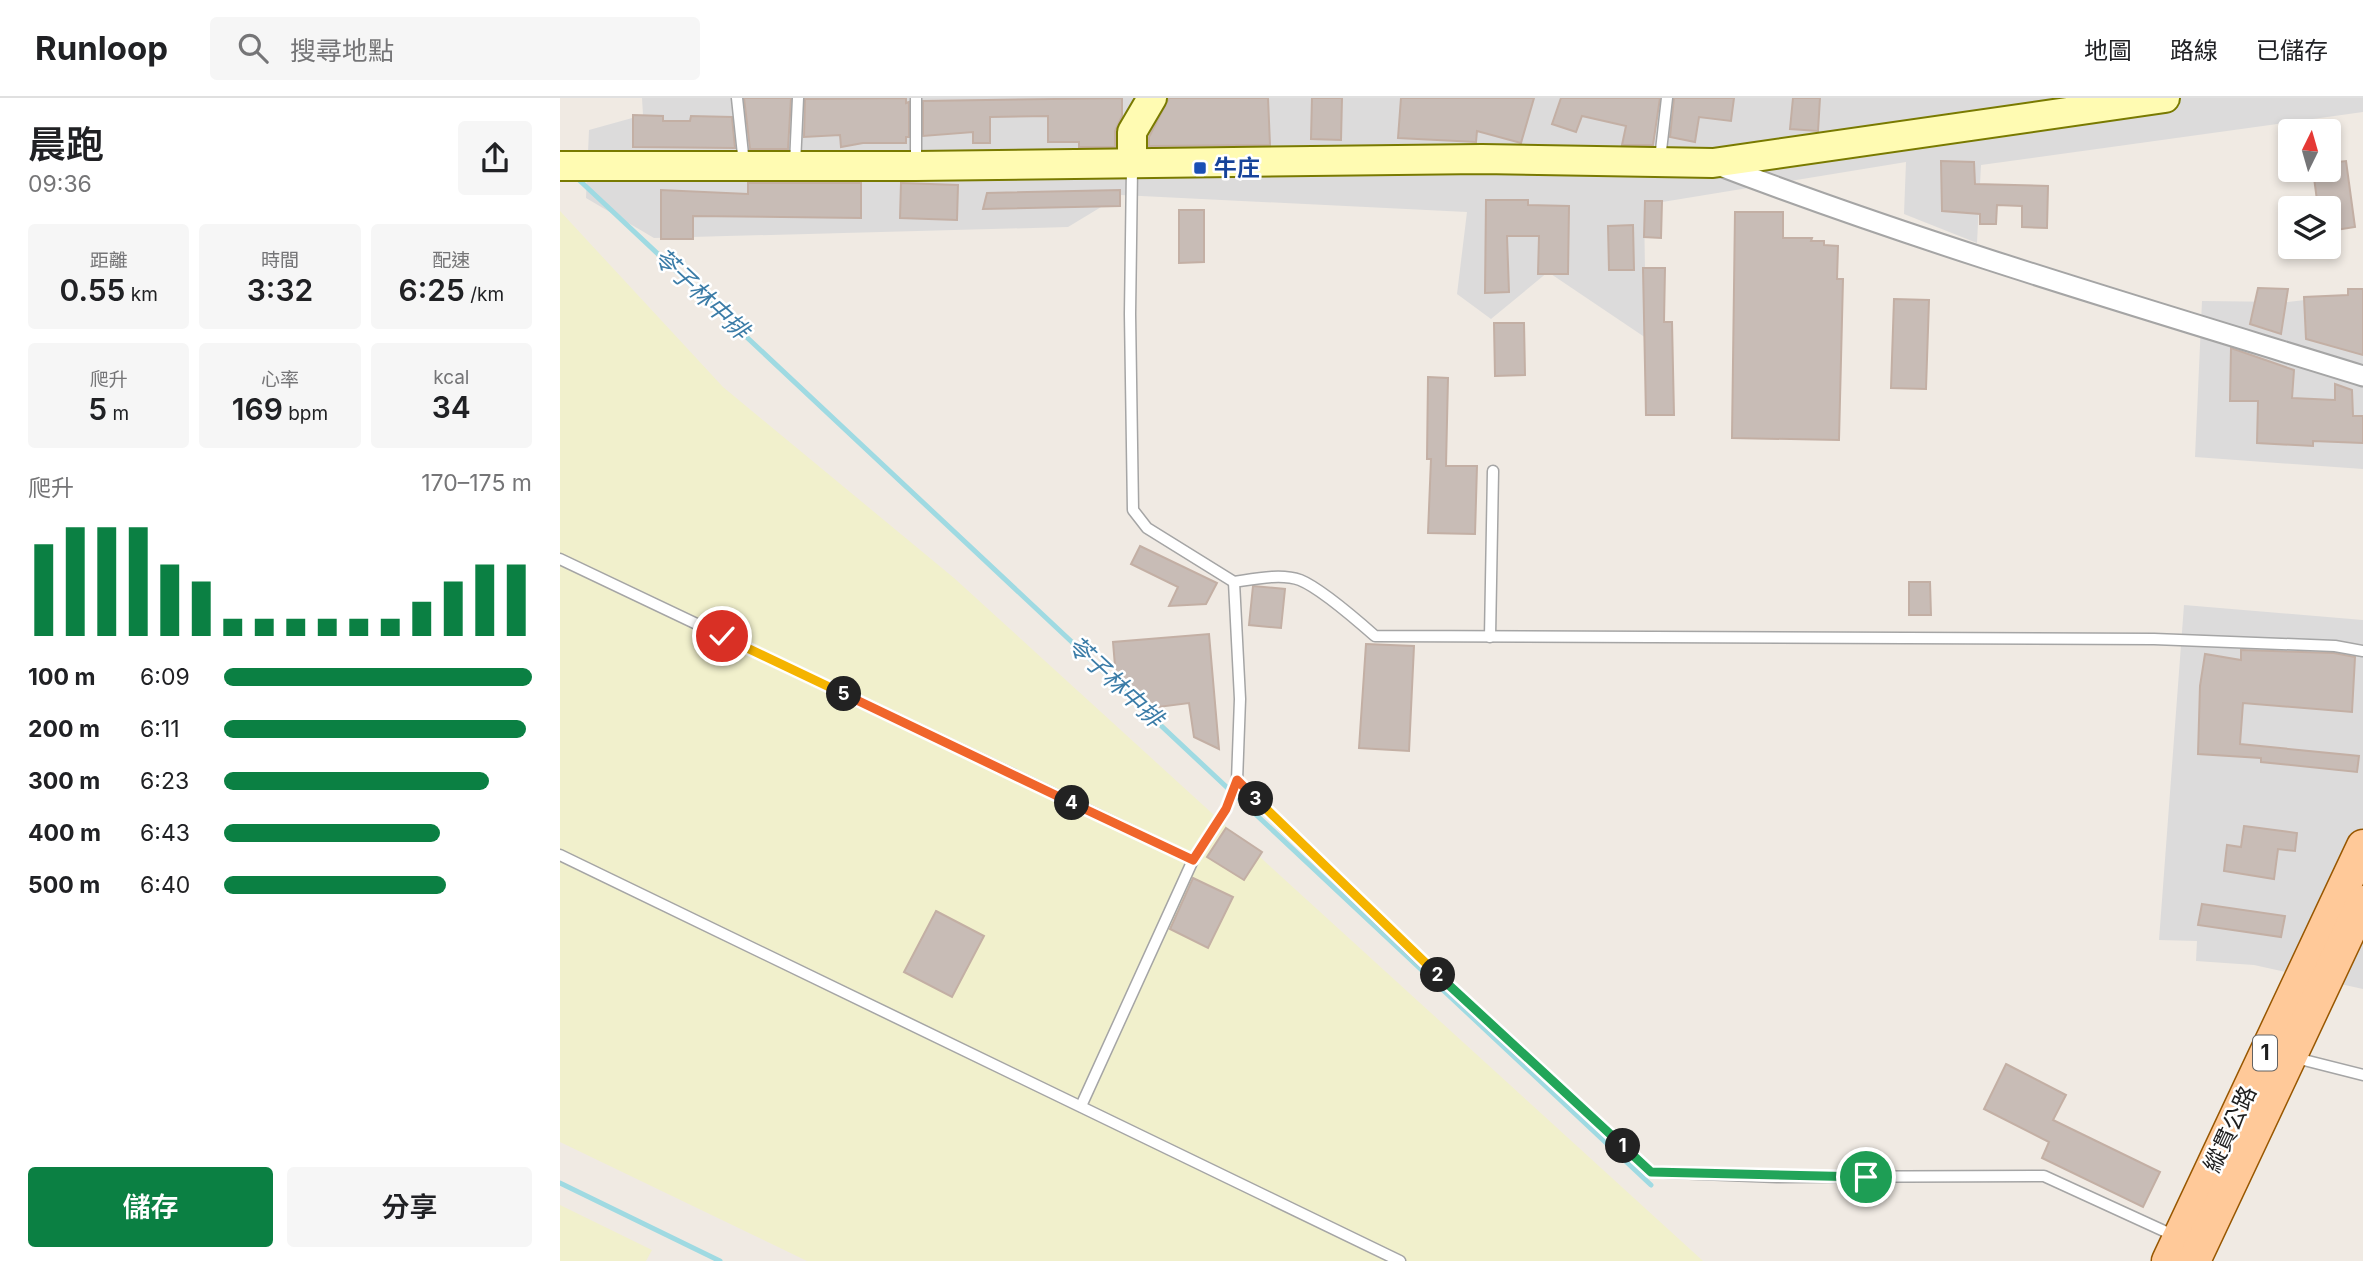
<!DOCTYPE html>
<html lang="zh-TW">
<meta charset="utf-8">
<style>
body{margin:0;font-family:Inter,"Noto Sans TC",sans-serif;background:#f6f6f6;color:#202124;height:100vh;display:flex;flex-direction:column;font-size:26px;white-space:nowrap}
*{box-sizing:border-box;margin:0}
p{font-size:23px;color:#757577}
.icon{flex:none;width:38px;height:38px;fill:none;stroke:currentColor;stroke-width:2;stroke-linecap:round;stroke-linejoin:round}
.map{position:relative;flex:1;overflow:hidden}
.side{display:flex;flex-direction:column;background:#fff;width:560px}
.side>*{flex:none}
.needle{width:46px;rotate:5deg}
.tools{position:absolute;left:1718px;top:21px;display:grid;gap:14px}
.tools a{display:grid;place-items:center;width:63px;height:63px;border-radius:7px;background:#fff;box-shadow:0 4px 10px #0003;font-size:35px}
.pin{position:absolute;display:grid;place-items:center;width:60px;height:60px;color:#fff;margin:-30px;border:4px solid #fff;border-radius:50%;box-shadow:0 2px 7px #0007}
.km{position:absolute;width:35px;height:35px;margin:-18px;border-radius:50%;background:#222;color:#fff;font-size:19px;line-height:35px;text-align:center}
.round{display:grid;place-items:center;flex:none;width:74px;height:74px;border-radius:7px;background:#f6f6f6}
.summary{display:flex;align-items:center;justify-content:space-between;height:119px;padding:0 28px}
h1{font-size:38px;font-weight:600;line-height:52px}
.metrics{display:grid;grid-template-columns:repeat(3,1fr);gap:10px;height:119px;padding:7px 28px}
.metrics div{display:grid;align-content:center;border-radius:7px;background:#f6f6f6;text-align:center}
.metrics b{font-size:30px;font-weight:600}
.metrics small{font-size:19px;font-weight:400}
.metrics p{font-size:19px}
.chart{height:196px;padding:14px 28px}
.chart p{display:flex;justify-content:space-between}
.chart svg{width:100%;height:126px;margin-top:7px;stroke:#0b8043;stroke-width:6}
.cta{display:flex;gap:14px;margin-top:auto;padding:14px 28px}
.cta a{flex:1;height:80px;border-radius:7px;background:#0b8043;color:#fff;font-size:28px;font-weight:600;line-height:80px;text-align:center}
.cta a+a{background:#f6f6f6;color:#202124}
ul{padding:0 28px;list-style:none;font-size:23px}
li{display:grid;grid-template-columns:112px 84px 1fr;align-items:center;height:52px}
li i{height:18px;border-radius:9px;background:#0b8043}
header{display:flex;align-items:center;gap:42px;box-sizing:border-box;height:98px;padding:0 35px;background:#fff;border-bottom:2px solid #e0e0e0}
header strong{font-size:33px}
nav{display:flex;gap:38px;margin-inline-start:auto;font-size:24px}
.search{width:490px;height:63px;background:#f6f6f6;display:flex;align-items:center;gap:18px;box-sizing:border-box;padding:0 24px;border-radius:7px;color:#757577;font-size:26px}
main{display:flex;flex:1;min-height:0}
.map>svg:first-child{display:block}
.residential{fill:#dcdbdb}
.farmland{fill:#f1f0cc}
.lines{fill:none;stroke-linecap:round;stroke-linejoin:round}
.stream{stroke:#9fdae2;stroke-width:5}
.building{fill:#c8bcb6;stroke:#c3afa4;stroke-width:2}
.lane-casing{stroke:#a5a5a5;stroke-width:13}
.street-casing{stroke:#a5a5a5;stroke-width:23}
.secondary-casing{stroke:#797a00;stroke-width:32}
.primary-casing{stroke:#985700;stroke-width:35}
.lane{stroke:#fff;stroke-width:10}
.street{stroke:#fff;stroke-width:19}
.secondary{stroke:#fffbb2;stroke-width:28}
.primary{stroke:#ffc999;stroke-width:32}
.split-1-casing{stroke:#fff;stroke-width:14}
.split-2-casing{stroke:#fff;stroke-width:14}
.split-3-casing{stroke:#fff;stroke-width:14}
.split-4-casing{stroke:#fff;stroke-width:14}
.split-5-casing{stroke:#fff;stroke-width:14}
.split-6-casing{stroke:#fff;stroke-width:14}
.split-1{stroke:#22a559;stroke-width:9}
.split-2{stroke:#22a559;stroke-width:9}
.split-3{stroke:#f5b400;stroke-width:9}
.split-4{stroke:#f0652b;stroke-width:9}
.split-5{stroke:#f0652b;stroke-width:9}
.split-6{stroke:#f5b400;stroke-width:9}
.transit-dot{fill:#1a4fb4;stroke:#fff;stroke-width:2.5}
.labels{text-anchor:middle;stroke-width:5;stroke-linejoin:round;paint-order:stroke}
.shield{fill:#fff;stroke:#626262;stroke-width:2}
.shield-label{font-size:21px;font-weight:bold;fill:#1e1e1e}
.transit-label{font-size:23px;font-weight:bold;fill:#164399;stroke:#fff;text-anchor:start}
.street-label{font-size:23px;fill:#1e1e1e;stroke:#fff}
.water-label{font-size:24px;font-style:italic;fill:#3b7ca7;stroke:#fff}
</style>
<header>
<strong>Runloop</strong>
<div class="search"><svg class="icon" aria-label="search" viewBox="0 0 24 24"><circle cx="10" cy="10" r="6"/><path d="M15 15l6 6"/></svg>搜尋地點</div>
<nav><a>地圖</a><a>路線</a><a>已儲存</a></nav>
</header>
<main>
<section class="side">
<div class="summary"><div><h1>晨跑</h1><p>09:36</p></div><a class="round"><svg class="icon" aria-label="share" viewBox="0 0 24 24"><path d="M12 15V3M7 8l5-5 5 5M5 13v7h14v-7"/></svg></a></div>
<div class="metrics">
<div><p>距離</p><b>0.55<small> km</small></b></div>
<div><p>時間</p><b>3:32</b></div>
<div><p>配速</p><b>6:25<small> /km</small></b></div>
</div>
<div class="metrics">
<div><p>爬升</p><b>5<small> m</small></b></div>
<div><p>心率</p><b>169<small> bpm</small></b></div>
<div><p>kcal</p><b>34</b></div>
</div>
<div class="chart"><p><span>爬升</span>170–175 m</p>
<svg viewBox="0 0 160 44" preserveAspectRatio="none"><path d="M5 44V12M15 44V6M25 44V6M35 44V6M45 44V19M55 44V25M65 44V38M75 44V38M85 44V38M95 44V38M105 44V38M115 44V38M125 44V32M135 44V25M145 44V19M155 44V19"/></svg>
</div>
<ul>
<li><b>100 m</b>6:09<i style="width:100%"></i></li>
<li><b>200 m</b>6:11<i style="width:98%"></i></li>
<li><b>300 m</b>6:23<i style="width:86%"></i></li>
<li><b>400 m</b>6:43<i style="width:70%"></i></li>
<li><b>500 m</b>6:40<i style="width:72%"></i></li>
</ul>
<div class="cta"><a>儲存</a><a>分享</a></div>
</section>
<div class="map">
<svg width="1803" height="1163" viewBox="0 0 1803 1163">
<rect width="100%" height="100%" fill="#f0eae3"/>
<!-- residential -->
<g class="residential">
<path d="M 82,0 L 1803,0 L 1803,14 L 1421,67 L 1417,145 L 1344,116 L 1346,64 L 1084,107 L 1086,240 L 988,174 L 931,221 L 897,196 L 907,114 L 561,97 L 508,129 L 94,140 L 26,100 L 29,32 L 83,17 Z"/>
<path d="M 1803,195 L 1803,371 L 1635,359 L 1642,203 L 1728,204 Z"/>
<path d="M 1624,507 L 1803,522 L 1803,891 L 1694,867 L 1636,863 L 1637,843 L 1599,842 Z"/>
</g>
<!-- farmland -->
<g class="farmland">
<path d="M 0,113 L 163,289 L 394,480 L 1143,1163 L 247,1163 L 0,1044 Z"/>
<path d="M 0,1107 L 92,1152 L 86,1163 L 0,1163 Z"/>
</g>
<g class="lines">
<!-- stream -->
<g class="stream">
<path d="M 18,81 L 1091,1087"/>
<path d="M 0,1085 L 160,1163"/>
</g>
</g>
<!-- building -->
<g class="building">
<path d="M 184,0 L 231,0 L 228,51 L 190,51 Z"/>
<path d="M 346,0 L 346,5 L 349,4 L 349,39 L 346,39 L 346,45 L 303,45 L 281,49 L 280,37 L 244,39 L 245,1 Z"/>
<path d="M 562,0 L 562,18 L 555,33 L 555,49 L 519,49 L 519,44 L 488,44 L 488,18 L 430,19 L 430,45 L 413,45 L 413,34 L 363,38 L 363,3 Z"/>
<path d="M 609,0 L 708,0 L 710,47 L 589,48 L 589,39 Z"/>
<path d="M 752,0 L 782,0 L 781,42 L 751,41 Z"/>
<path d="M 841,0 L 974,0 L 961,45 L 917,33 L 916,44 L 838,40 Z"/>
<path d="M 1001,0 L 1100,0 L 1093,47 L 1062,47 L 1066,28 L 1022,18 L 1016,34 L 992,26 Z"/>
<path d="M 1114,0 L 1174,0 L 1171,23 L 1139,19 L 1135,44 L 1110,39 Z"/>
<path d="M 1233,0 L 1260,0 L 1258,33 L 1230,31 Z"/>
<path d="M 73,17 L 103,18 L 103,23 L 130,23 L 131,18 L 172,19 L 175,50 L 73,49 Z"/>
<path d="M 1381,63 L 1414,64 L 1415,86 L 1488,88 L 1487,130 L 1462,129 L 1462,108 L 1437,107 L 1436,126 L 1420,126 L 1420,116 L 1382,113 Z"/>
<path d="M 1786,63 L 1795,129 L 1769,133 L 1769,110 L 1758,110 L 1753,72 L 1769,72 L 1769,65 Z"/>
<path d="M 188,85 L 301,85 L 301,120 L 133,118 L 133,141 L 101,141 L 101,92 L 188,96 Z"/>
<path d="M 341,85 L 398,87 L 397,122 L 340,120 Z"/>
<path d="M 560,92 L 560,108 L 423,111 L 427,95 Z"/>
<path d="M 926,102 L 968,102 L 968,107 L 1009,108 L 1008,176 L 978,176 L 979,138 L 947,138 L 949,194 L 925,195 Z"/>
<path d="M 1085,103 L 1102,103 L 1101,140 L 1084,139 Z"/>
<path d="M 619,112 L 644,112 L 644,164 L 619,165 Z"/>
<path d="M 1175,114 L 1223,114 L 1223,140 L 1252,140 L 1251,143 L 1264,143 L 1264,147 L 1278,148 L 1277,181 L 1283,181 L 1279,342 L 1172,340 Z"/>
<path d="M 1073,127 L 1074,172 L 1049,172 L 1048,128 Z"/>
<path d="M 1083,170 L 1105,170 L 1104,224 L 1112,224 L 1114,317 L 1086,317 Z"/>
<path d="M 1698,190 L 1728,191 L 1721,236 L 1690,226 Z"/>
<path d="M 1788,191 L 1803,191 L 1803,257 L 1746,241 L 1744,199 L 1788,197 Z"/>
<path d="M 1334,201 L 1369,202 L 1366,291 L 1331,290 Z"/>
<path d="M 934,225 L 964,225 L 965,277 L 935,278 Z"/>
<path d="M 1671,250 L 1734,272 L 1732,300 L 1775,302 L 1775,286 L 1792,292 L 1793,318 L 1803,318 L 1803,345 L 1753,343 L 1753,348 L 1697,345 L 1698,303 L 1670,303 Z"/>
<path d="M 868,279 L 888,280 L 886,368 L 917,368 L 915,436 L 868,435 L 871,361 L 867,361 Z"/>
<path d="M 580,448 L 657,485 L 646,506 L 609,508 L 618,489 L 571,466 Z"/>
<path d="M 1349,484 L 1370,484 L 1371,517 L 1349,517 Z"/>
<path d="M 693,488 L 725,491 L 721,530 L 689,527 Z"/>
<path d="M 649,536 L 659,651 L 634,639 L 629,605 L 590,610 L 556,580 L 553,544 Z"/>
<path d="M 806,546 L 854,548 L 849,653 L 799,650 Z"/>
<path d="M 1681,552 L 1774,555 L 1795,559 L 1792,614 L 1683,605 L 1680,646 L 1799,658 L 1797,674 L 1701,664 L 1701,660 L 1638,656 L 1640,588 L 1645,556 L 1681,562 Z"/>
<path d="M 1684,728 L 1737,735 L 1735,753 L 1718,751 L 1714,781 L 1664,773 L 1667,747 L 1681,749 Z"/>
<path d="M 666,730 L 702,754 L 684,782 L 647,759 Z"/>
<path d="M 633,780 L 673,799 L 648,850 L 610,831 Z"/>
<path d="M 1642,806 L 1725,818 L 1721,839 L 1638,827 Z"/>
<path d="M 376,813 L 424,838 L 392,899 L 344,874 Z"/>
<path d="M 1446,966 L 1506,997 L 1493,1022 L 1600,1074 L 1583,1109 L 1482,1060 L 1489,1044 L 1424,1011 Z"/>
</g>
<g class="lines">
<defs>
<g id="lane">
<path d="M 177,0 L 184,66"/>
<path d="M 1100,61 L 1107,0"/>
<path d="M 235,66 L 238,0"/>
<path d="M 356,66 L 356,0"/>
<path d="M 572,70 L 570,216 L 573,412 L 587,430 L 674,484 C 694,481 721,475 740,482 C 760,490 798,523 815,538 L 1594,541 L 1775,548 L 1803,553"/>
<path d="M 0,461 L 633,762"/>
<path d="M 674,484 L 680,601 L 677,683 L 874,874 L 1091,1074 L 1217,1079 L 1484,1078 L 1615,1138"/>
<path d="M 930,539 L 933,373"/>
<path d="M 0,757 L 840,1163"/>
<path d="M 1736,960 L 1803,977"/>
<path d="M 521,1008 L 633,762 L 666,711 L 677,683"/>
</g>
<path id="street" d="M 1155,66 C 1367,147 1586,211 1803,278"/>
<g id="secondary">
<path d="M 572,66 L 572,34 L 592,0"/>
<path d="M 0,68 L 356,68 L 922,61 L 1153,65 L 1605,0"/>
</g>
<g id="primary">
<path d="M 1608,1163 L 1803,748"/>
<path d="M 1634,1163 L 1803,804"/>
</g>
</defs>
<!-- lane casing -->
<use href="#lane" class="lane-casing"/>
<!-- street casing -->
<use href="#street" class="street-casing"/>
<!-- secondary casing -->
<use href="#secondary" class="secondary-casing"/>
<!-- primary casing -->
<use href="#primary" class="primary-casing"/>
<!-- lane -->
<use href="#lane" class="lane"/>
<!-- street -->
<use href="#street" class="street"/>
<!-- secondary -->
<use href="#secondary" class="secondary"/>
<!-- primary -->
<use href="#primary" class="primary"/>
</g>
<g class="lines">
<defs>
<path id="split-1" d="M 1063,1048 L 1091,1074 L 1306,1079"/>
<path id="split-2" d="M 878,877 L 1063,1048"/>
<path id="split-3" d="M 696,701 L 878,877"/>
<path id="split-4" d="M 512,705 L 633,762 L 666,711 L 677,682 L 696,701"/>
<path id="split-5" d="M 284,596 L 512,705"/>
<path id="split-6" d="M 162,538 L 284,596"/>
</defs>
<!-- split-1 casing -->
<use href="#split-1" class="split-1-casing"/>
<!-- split-2 casing -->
<use href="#split-2" class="split-2-casing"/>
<!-- split-3 casing -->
<use href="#split-3" class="split-3-casing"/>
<!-- split-4 casing -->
<use href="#split-4" class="split-4-casing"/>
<!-- split-5 casing -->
<use href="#split-5" class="split-5-casing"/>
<!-- split-6 casing -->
<use href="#split-6" class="split-6-casing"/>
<!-- split-1 -->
<use href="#split-1" class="split-1"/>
<!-- split-2 -->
<use href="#split-2" class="split-2"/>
<!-- split-3 -->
<use href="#split-3" class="split-3"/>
<!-- split-4 -->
<use href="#split-4" class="split-4"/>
<!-- split-5 -->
<use href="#split-5" class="split-5"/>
<!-- split-6 -->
<use href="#split-6" class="split-6"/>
</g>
<!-- markers -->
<rect class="transit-dot" x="633" y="63" width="14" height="14" rx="3.5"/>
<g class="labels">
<!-- shield labels -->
<rect class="shield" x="1693" y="937.5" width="24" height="35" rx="5"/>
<g class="shield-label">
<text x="1705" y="962">1</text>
</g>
<!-- transit labels -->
<g class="transit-label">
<text x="654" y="78">牛庄</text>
</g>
<!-- street labels -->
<g class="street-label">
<text transform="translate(1670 1031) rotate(-65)" y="8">縱貫公路</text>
</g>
<!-- water labels -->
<g class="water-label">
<text transform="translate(141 196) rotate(43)" y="8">苓子林中排</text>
<text transform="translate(555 584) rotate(43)" y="8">苓子林中排</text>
</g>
</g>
</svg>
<div class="tools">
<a><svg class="needle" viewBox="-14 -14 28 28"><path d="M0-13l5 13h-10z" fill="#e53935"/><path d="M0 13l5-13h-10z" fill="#757577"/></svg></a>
<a><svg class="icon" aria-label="layers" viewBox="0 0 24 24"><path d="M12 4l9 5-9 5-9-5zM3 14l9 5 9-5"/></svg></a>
</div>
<div class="pin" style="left:1306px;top:1079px;background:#1e9e55"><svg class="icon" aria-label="arrive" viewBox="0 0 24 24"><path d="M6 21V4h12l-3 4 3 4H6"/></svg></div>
<div class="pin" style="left:162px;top:538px;background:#d93025"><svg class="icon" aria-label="check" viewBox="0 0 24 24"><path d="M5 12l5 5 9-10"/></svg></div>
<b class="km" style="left:1063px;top:1048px">1</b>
<b class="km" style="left:878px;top:877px">2</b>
<b class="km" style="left:696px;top:701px">3</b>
<b class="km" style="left:512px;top:705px">4</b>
<b class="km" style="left:284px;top:596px">5</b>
</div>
</main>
